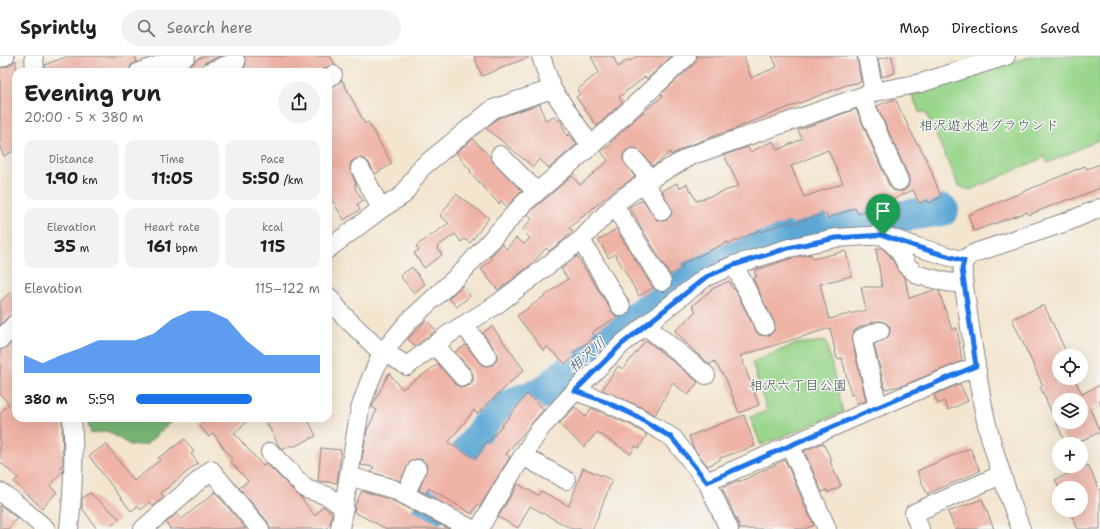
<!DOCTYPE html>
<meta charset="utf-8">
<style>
body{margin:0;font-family:"Shantell Sans","Klee One",sans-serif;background:#f2f2f2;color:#202124;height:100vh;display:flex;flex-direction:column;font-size:15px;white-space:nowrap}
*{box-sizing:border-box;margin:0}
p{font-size:13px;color:#757577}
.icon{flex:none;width:22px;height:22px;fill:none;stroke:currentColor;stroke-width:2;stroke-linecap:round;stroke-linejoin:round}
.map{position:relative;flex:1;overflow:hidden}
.details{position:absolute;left:12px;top:12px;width:320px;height:354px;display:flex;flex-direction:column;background:#fff;border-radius:12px;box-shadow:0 4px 16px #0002}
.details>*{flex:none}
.buttons{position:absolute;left:1052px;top:293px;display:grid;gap:8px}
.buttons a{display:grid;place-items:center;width:36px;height:36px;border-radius:50%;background:#fff;box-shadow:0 4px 16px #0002;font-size:20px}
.pin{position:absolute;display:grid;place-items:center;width:34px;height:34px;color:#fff;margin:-41px -17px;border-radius:50% 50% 50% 0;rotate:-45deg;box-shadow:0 0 4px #0007}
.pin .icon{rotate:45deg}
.round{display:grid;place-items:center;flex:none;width:42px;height:42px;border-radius:21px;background:#f2f2f2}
.head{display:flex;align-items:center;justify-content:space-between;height:68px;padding:0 12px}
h1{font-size:22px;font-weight:700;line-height:30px}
.metrics{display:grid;grid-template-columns:repeat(3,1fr);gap:6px;height:68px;padding:4px 12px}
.metrics div{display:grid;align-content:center;border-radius:10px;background:#f2f2f2;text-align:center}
.metrics b{font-size:17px;font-weight:700}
.metrics small{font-size:11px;font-weight:400}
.metrics p{font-size:11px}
.chart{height:112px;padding:8px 12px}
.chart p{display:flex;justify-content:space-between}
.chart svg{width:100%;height:72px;margin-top:4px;fill:#1a73e8;opacity:.7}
ul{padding:0 12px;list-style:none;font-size:13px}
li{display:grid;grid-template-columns:64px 48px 1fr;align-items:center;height:30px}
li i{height:10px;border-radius:5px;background:#1a73e8}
header{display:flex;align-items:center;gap:24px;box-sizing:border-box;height:56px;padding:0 20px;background:#fff;border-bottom:1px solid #e0e0e0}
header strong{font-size:19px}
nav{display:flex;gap:22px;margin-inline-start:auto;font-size:14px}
.search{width:280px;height:36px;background:#f2f2f2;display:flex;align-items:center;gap:10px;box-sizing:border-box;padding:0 14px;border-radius:22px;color:#757577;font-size:15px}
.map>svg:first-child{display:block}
.green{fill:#99d58a;stroke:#5e7c62}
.forest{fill:#7ab676;stroke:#4e6c58}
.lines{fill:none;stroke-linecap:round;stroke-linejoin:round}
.river{stroke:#5ca7d4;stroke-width:32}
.building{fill:#efb3a6;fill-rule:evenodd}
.minor-casing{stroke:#8a8484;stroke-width:20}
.minor{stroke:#fff;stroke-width:18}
.route-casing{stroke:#fff;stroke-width:8}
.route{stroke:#1a73e8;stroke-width:5}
.labels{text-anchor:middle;stroke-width:3;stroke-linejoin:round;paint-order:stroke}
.park-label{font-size:14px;fill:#465853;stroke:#f6f6f2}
.water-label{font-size:15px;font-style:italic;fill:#395778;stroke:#f6f6f2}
</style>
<header>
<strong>Sprintly</strong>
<div class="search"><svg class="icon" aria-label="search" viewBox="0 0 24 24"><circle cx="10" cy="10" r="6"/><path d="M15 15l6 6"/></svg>Search here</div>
<nav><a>Map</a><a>Directions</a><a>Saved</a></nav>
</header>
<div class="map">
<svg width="1100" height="473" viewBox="0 0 1100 473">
<rect width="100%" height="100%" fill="#f6f6f2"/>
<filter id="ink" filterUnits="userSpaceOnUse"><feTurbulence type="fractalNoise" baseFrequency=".025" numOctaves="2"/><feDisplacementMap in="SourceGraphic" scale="8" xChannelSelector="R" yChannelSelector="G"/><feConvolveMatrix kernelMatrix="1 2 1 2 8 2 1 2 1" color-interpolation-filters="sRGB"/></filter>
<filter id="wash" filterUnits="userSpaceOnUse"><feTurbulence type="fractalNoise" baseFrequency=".012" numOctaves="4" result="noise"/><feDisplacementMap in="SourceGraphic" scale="16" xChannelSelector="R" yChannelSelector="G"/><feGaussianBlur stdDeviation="0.9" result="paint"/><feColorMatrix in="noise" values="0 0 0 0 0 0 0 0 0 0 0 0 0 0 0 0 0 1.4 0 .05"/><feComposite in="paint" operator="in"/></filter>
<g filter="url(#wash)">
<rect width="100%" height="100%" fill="#f3e5ce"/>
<!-- green -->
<g class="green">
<path d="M 1033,0 L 1100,0 L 1100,83 L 1048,107 L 1045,101 L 970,134 L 959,130 L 925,55 L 920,57 L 911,37 Z"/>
<path d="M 826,285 L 843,356 L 761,389 L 750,361 L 767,355 L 752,306 L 796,288 Z"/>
</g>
<!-- forest -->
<path class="forest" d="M 87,362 L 175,362 L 146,389 L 130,389 L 107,375 L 91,378 Z"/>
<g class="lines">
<!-- river -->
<path class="river" d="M 419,473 L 461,404 L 497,355 L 518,345 L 543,337 L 597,290 L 663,241 L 689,217 L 712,204 L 828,171 L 943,154"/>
</g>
<g id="blocks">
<!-- building -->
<g class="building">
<path d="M 68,0 L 135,0 L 137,6 L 131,9 L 129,16 L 45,16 L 45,9 Z"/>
<path d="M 204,0 L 222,0 L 205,6 L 201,10 L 199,16 L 172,16 L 190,10 L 194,7 L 196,4 Z"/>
<path d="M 244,0 L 330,0 L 335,9 L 328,10 L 320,16 L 239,16 L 244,13 L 246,8 Z"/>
<path d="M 474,0 L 529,0 L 529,1 L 482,20 Z"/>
<path d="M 591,0 L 613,0 L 618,11 L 628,4 L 630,5 L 637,0 L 672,0 L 647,23 L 645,21 L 619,41 L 622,46 L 597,70 L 576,41 L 580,38 L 577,34 L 599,16 Z"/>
<path d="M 697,0 L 744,0 L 751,22 L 777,11 L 772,0 L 857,0 L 861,26 L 846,29 L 738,71 L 738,72 L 714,80 L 688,90 L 671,99 L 670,96 L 653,110 L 637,92 L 632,92 L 627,94 L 623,98 L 623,104 L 635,121 L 619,132 L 618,131 L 569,172 L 573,175 L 565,183 L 549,195 L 546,192 L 532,208 L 498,234 L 481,213 L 492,203 L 490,201 L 502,188 L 506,193 L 516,182 L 524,188 L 530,182 L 522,174 L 532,163 L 528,158 L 531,155 L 572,120 L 580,129 L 608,105 L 601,95 L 612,88 L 611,86 L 641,58 L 663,40 L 661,38 L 694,8 Z"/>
<path d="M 892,0 L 895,17 L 882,21 L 878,3 Z"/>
<path d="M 16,4 L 16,94 L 4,100 L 0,92 L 0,12 L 9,10 Z"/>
<path d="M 342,24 L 365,68 L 368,66 L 392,108 L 375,118 L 369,107 L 365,103 L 360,102 L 356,103 L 351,106 L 350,111 L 351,116 L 356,128 L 355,128 L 356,131 L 355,132 L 363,145 L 357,148 L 360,154 L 344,164 L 328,137 L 328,32 L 333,31 Z"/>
<path d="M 895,43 L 917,88 L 918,87 L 929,109 L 941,141 L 929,147 L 927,144 L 919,147 L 913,134 L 890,145 L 858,158 L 855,152 L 828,162 L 826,157 L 791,168 L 790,165 L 761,176 L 760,174 L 729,188 L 728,186 L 681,208 L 683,211 L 670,219 L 629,151 L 643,144 L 657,164 L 662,165 L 667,164 L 671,160 L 672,154 L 662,135 L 677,127 L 679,132 L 687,128 L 696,145 L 739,130 L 724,99 L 748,91 L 750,96 L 773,85 L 777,94 L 802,83 L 798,74 L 856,53 L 889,129 L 893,134 L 897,135 L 903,135 L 908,131 L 909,126 L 909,121 L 877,50 ZM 828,94 L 843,127 L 804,141 L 791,110 Z"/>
<path d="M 540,48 L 545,64 L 555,60 L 557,65 L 560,63 L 567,80 L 569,78 L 577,88 L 549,112 L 539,103 L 533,111 L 486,72 L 498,62 Z"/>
<path d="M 473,83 L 490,101 L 493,106 L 522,135 L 507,151 L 501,145 L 499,148 L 470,116 L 471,115 L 456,97 Z"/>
<path d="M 1100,108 L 1100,132 L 1070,144 L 1069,143 L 1028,159 L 1027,156 L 974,175 L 968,159 L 1085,110 L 1087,113 Z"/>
<path d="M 456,138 L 489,162 L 470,187 L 465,183 L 461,186 L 455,178 L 437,191 L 442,199 L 424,212 L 414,197 L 419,194 L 416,190 L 449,167 L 440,160 Z"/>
<path d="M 616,173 L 653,232 L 639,240 L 615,198 L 609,202 L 598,184 Z"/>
<path d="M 882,192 L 890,200 L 899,216 L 905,222 L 909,242 L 934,234 L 939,235 L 952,274 L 957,272 L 962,305 L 904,329 L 885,333 L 874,288 L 888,282 L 890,276 L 890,271 L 886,267 L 881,265 L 876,265 L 858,272 L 854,275 L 852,284 L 866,345 L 856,347 L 854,338 L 851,339 L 842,302 L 837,303 L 830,272 L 740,300 L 744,305 L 743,306 L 759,349 L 739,357 L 726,323 L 714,305 L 710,309 L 694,295 L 675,275 L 696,255 L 692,250 L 712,233 L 729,225 L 733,233 L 734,232 L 756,275 L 759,279 L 764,280 L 770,279 L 774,275 L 775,271 L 774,266 L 753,223 L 757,221 L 754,215 L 792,202 L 811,198 L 812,203 L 846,195 L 851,220 L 820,228 L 829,263 L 866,254 L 861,231 L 882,231 L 876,193 Z"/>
<path d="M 577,200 L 612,256 L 617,261 L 592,276 L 595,281 L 574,296 L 576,300 L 565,308 L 562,304 L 547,291 L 544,295 L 517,260 L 568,223 L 561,213 Z"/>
<path d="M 412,211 L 425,228 L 414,237 L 400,220 Z"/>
<path d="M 463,229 L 470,240 L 457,251 L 449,242 Z"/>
<path d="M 16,231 L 16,257 L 9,260 L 0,269 L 0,246 Z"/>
<path d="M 1044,249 L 1068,300 L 1059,300 L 1059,322 L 1074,322 L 1082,338 L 1100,329 L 1100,348 L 1090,353 L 1100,376 L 1074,388 L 1066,388 L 1040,331 L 1043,330 L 1012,263 ZM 1059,344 L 1081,344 L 1081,366 L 1059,366 Z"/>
<path d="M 426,264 L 436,274 L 415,290 L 408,283 Z"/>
<path d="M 492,270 L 524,314 L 477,358 L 474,354 L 448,387 L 476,403 L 486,386 L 488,387 L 527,338 L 544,353 L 506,398 L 510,401 L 480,450 L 478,448 L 472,458 L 429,432 L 426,438 L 419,434 L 427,412 L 426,407 L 421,403 L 416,403 L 411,405 L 400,425 L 371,416 L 374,411 L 361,409 L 367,374 L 377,354 L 372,351 L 389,317 L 402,333 L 438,308 L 455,328 L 460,331 L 465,331 L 470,329 L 473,325 L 473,319 L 471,314 L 455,296 L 466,289 L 479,306 L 482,309 L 488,310 L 493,309 L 497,304 L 497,298 L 495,294 L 483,277 Z"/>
<path d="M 16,282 L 16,362 L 62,362 L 63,409 L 60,411 L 63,413 L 63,415 L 50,430 L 57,436 L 42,452 L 14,426 L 18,422 L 0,406 L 0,357 L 9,348 L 0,338 L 0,294 L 7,291 Z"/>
<path d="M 646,284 L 698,326 L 688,339 L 673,327 L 655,359 L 641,351 L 602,334 L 618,310 L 623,313 Z"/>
<path d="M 960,328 L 968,345 L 948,354 L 944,345 L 938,348 L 934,339 Z"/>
<path d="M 575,351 L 586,361 L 591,352 L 631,369 L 647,379 L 639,392 L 635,390 L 631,398 L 597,376 L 584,391 L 559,368 Z"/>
<path d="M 744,359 L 755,390 L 720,402 L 720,404 L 708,410 L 694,393 L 689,380 Z"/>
<path d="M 202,362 L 251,362 L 234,377 L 263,410 L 266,407 L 301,442 L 315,460 L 323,450 L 332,458 L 330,468 L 326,473 L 270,473 L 268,466 L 239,432 L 248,425 L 231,406 L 233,405 L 213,377 L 209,381 L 199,370 L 204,365 Z"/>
<path d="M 264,362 L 307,362 L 316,380 L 293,391 L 292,389 L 282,394 L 279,390 Z"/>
<path d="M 185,383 L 194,396 L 191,398 L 198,407 L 161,437 L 164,441 L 153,450 L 150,446 L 141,454 L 138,450 L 131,455 L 89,400 L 106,388 L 134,425 L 160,404 L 158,402 Z"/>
<path d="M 823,387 L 832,405 L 830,406 L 841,430 L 828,437 L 827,434 L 822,436 L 804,395 Z"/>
<path d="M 321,392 L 341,394 L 337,427 L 318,425 Z"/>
<path d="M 970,392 L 980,415 L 927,438 L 917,415 Z"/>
<path d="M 785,404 L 803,444 L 802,445 L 814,469 L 805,473 L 739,473 L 739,469 L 722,432 L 739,424 L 739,426 Z"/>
<path d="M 1088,409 L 1100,435 L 1100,473 L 1078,473 L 1069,454 L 1081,454 L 1081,432 L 1059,432 L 1055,424 Z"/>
<path d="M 583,412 L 612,424 L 593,473 L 572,473 L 530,450 L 518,472 L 498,461 L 518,428 L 538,439 L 541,435 L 569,450 Z"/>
<path d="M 362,435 L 389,443 L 449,473 L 387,473 L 354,456 L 355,449 Z"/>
<path d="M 215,436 L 246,473 L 169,473 L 170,472 L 166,467 L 177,457 L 182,463 Z"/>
<path d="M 90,437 L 120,463 L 106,473 L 97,473 L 82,452 L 82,442 Z"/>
<path d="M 982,443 L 994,473 L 955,473 L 948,456 Z"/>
<path d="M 0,449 L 17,462 L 8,473 L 0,473 Z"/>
</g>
</g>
</g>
<g filter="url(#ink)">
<use href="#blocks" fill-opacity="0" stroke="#8a8484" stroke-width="1"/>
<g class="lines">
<defs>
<g id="minor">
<path d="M 34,0 L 35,16"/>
<path d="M 541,0 L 552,33 L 591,90"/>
<path d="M 867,0 L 874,36"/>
<path d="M 0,2 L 5,0"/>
<path d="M 139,16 L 186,0"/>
<path d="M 209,16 L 236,6"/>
<path d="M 328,22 L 333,19"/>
<path d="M 862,41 L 899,125"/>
<path d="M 500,99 L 537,136"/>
<path d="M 633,102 L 650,123"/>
<path d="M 644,126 L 662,155"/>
<path d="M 614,149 L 662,226"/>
<path d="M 381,153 L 403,139 L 421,112 L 493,53 L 552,33"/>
<path d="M 885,181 L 898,193 L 908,211 L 918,219 L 946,226 L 964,228"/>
<path d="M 581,184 L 621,251"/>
<path d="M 328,193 L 381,153 L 360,112"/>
<path d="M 734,209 L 765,270"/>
<path d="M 328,240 L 343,259 L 382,297 L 390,299 L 407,310 L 449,278 L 496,249 L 581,184 L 617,146 L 650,123 L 693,99 L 874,36 L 921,27 L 1006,0"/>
<path d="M 464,269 L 487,300"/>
<path d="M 645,269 L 706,319"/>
<path d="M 0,284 L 16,267"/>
<path d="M 435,289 L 463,321"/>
<path d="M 575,335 L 622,288 L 678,243 L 706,221 L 734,209 L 789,192 L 836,182 L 883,179 L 917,191 L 964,205"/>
<path d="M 878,351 L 862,282 L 880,275"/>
<path d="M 790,389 L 827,473 L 826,473"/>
<path d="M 270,396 L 306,433 L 328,440 L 344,452"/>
<path d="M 523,400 L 566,424"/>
<path d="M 349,420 L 393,433 L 472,473"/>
<path d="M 707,426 L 878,351 L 976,310"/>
<path d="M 0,436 L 13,445 L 46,473"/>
<path d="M 405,439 L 417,413"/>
<path d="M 69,473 C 73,436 75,399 72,362"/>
<path d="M 143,473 L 211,414 L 260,473"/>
<path d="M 340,473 L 360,353 L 369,327 L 382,297 L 409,265 L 463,215 L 524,147 L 591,90 L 687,0"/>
<path d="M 479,473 L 505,428 L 540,373 L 575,335 L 606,346 L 636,360 L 673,382 L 707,426 L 729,473"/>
<path d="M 920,473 L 914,457 L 1001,419"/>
<path d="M 1021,473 C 1008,439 996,404 987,369 C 978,330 973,290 967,251 C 966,240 960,216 964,206 C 966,200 973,198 978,196 L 1069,165 L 1100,152"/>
</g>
</defs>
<!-- minor casing -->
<use href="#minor" class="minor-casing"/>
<!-- minor -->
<use href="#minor" class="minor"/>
</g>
</g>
<g class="lines" filter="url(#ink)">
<defs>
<path id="route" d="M 883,179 L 917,191 L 964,205 L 962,213 L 976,310 L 878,351 L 707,426 L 672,382 L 636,360 L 606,346 L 575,335 L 622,288 L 706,221 L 734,209 L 788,192 L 836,182 Z"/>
</defs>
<!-- route casing -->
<use href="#route" class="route-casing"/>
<!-- route -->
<use href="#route" class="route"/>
</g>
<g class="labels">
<!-- park labels -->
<g class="park-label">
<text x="989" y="74">相沢遊水池グラウンド</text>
<text x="798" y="334">相沢六丁目公園</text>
</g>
<!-- water labels -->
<g class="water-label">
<text transform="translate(587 299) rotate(-40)" y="5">相沢川</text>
</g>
</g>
</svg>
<div class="buttons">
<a><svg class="icon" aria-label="locate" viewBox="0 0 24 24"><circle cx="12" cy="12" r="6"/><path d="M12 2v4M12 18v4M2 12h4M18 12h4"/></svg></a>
<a><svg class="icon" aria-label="layers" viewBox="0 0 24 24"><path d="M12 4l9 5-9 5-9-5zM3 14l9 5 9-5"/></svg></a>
<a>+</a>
<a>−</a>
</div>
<div class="pin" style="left:883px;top:179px;background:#1e9e55"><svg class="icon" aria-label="arrive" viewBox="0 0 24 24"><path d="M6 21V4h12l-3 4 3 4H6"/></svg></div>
<section class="details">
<div class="head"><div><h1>Evening run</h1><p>20:00 · 5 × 380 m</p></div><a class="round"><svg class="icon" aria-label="share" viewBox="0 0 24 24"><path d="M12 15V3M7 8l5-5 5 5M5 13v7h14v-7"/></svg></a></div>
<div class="metrics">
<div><p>Distance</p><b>1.90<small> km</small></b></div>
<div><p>Time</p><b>11:05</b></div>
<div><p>Pace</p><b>5:50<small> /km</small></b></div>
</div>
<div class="metrics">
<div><p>Elevation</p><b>35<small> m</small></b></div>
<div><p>Heart rate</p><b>161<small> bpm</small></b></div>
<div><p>kcal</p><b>115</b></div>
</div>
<div class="chart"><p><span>Elevation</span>115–122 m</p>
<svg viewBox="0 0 160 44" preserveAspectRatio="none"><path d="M0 44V33L10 38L20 33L30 29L40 24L50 24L60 24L70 20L80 11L90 6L100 6L110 11L120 24L130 33L140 33L150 33L160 33V44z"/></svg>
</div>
<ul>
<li><b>380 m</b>5:59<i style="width:63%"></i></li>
</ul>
</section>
</div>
